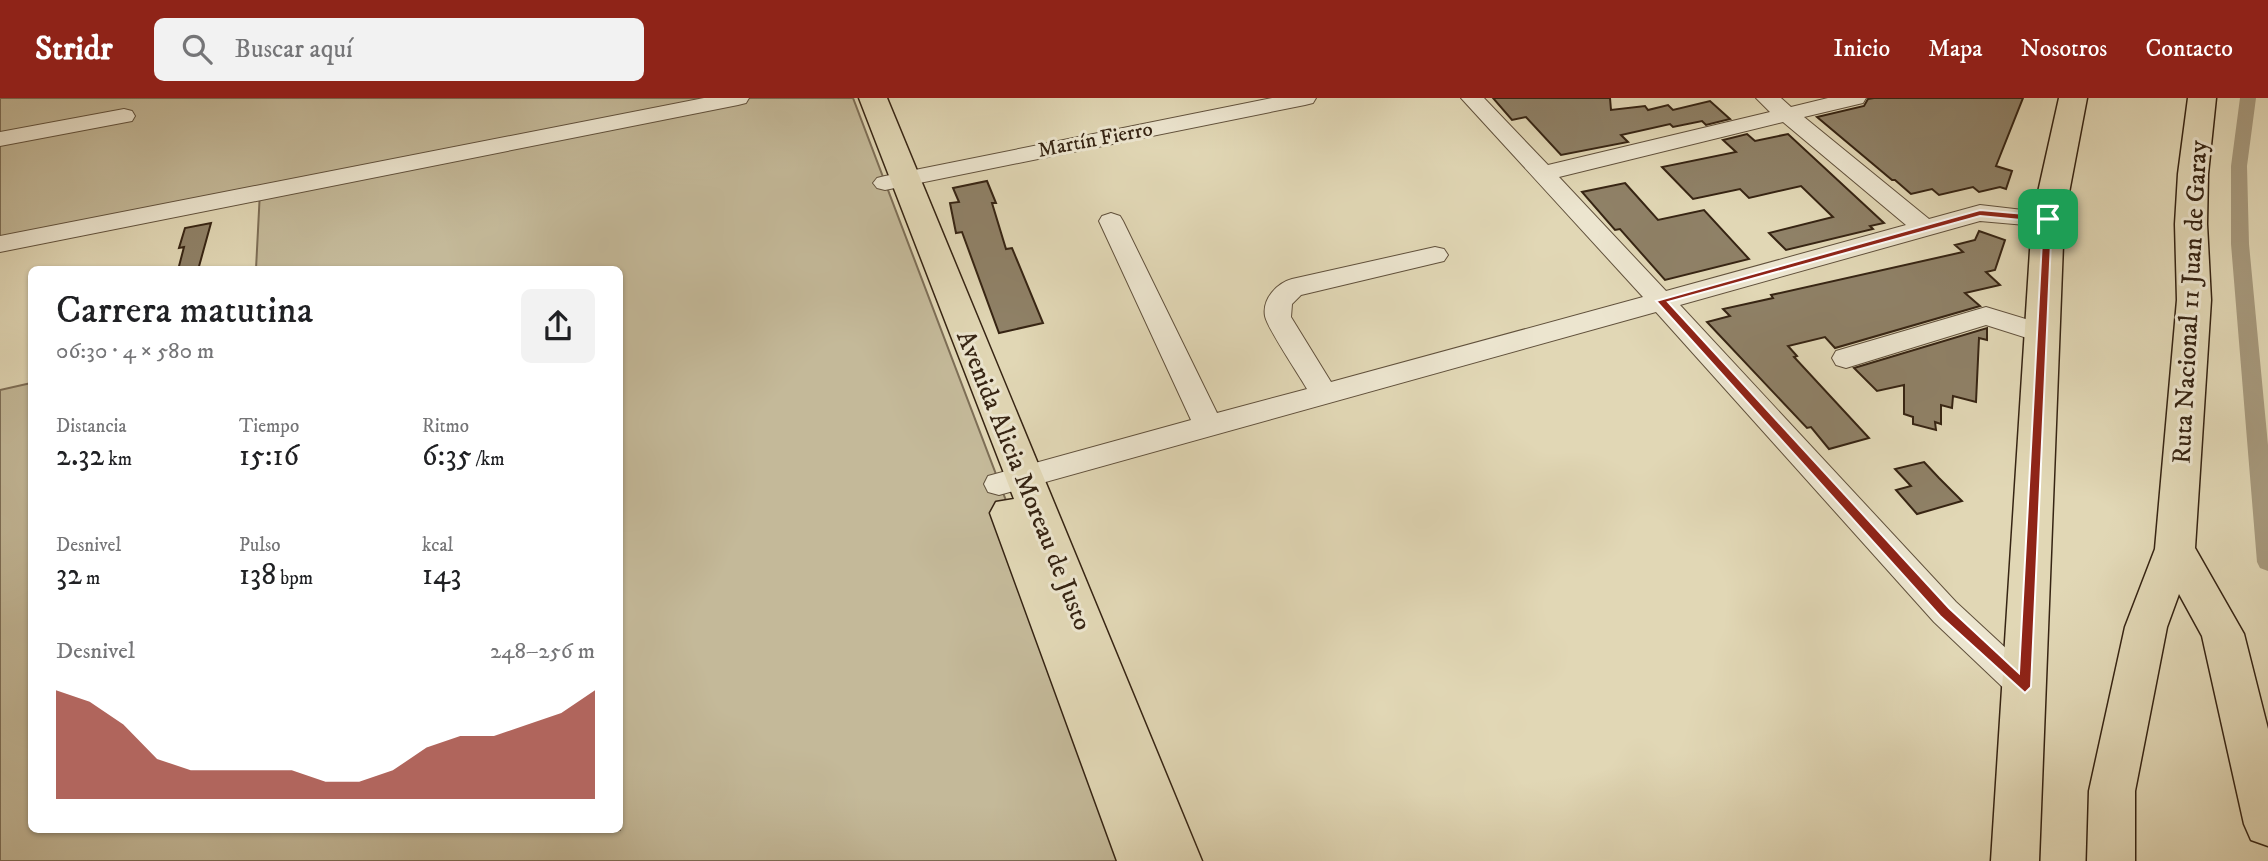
<!DOCTYPE html>
<html lang="es">
<meta charset="utf-8">
<style>
body{margin:0;font-family:"IM FELL DW Pica",serif;background:#f2f2f2;color:#202124;height:100vh;display:flex;flex-direction:column;font-size:26px;white-space:nowrap}
*{box-sizing:border-box;margin:0}
p{font-size:23px;color:#757577}
.icon{flex:none;width:38px;height:38px;fill:none;stroke:currentColor;stroke-width:2;stroke-linecap:round;stroke-linejoin:round}
.map{position:relative;flex:1;overflow:hidden}
.details{position:absolute;left:28px;top:168px;width:595px;height:567px;display:flex;flex-direction:column;background:#fff;border-radius:10px;box-shadow:0 2px 5px #0004}
.details>*{flex:none}
.pin{position:absolute;display:grid;place-items:center;width:60px;height:60px;color:#fff;margin:-30px;border-radius:14px;box-shadow:0 4px 10px #0006}
.round{display:grid;place-items:center;flex:none;width:74px;height:74px;border-radius:10px;background:#f2f2f2}
.overview{display:flex;align-items:center;justify-content:space-between;height:119px;padding:0 28px}
h1{font-size:38px;font-weight:600;line-height:52px}
.metrics{display:grid;grid-template-columns:repeat(3,1fr);gap:10px;height:119px;padding:7px 28px}
.metrics div{display:grid;align-content:center}
.metrics b{font-size:30px;font-weight:600}
.metrics small{font-size:19px;font-weight:400}
.metrics p{font-size:19px}
.chart{height:196px;padding:14px 28px}
.chart p{display:flex;justify-content:space-between}
.chart svg{width:100%;height:126px;margin-top:7px;fill:#8f2418;opacity:.7}
header{display:flex;align-items:center;gap:42px;box-sizing:border-box;height:98px;padding:0 35px;background:#8f2418;color:#fff}
header strong{font-size:33px}
nav{display:flex;gap:38px;margin-inline-start:auto;font-size:24px}
.search{width:490px;height:63px;background:#f2f2f2;display:flex;align-items:center;gap:18px;box-sizing:border-box;padding:0 24px;border-radius:10px;color:#757577;font-size:26px}
.map>svg:first-child{display:block}
.green{fill:#c4b999;stroke:#7d6e56;stroke-width:2}
.lines{fill:none;stroke-linecap:round;stroke-linejoin:round}
.canal{fill:#a79a7e;fill-rule:evenodd}
.building{fill:#8f8167;stroke:#362413;stroke-width:2}
.minor-casing{stroke:#61513c;stroke-width:2}
.major-casing{stroke:#362413;stroke-width:3}
.highway-casing{stroke:#362413;stroke-width:3}
.minor{fill:#ece5cf;fill-rule:evenodd}
.major{fill:#e1d7b5;fill-rule:evenodd}
.highway{fill:#e1d7b5;fill-rule:evenodd}
.route{fill:#8f2418;stroke:#fff;stroke-width:2;fill-rule:evenodd}
.labels{text-anchor:middle;stroke-width:6;stroke-linejoin:round;paint-order:stroke}
.far-street-label{font-size:21px;fill:#362413;stroke:#ece5cf}
.street-label{font-size:26px;fill:#362413;stroke:#ece5cf}
</style>
<header>
<strong>Stridr</strong>
<div class="search"><svg class="icon" aria-label="search" viewBox="0 0 24 24"><circle cx="10" cy="10" r="6"/><path d="M15 15l6 6"/></svg>Buscar aquí</div>
<nav><a>Inicio</a><a>Mapa</a><a>Nosotros</a><a>Contacto</a></nav>
</header>
<div class="map">
<svg width="2268" height="763" viewBox="0 0 2268 763">
<rect width="100%" height="100%" fill="#e1d7b5"/>
<filter id="stains"><feTurbulence type="fractalNoise" baseFrequency=".00286" numOctaves="4"/><feColorMatrix values="0 0 0 0 .2 0 0 0 0 .09 0 0 0 0 .02 0 0 0 .5 -.17"/></filter>
<radialGradient id="worn" r=".72"><stop offset=".6" stop-color="#630" stop-opacity="0"/><stop offset="1" stop-color="#630" stop-opacity=".3"/></radialGradient>
<!-- green -->
<path class="green" d="M 0,0 L 853,0 L 1143,763 L 0,763 L 0,292 L 31,285 L 32,732 L 620,732 L 620,172 L 256,171 L 260,93 L 0,144 Z"/>
<g class="lines">
<!-- canal -->
<path class="canal" d="M 2240,0 L 2256,0 L 2247,68 L 2249,146 L 2268,347 L 2268,473 L 2260,470 L 2257,464 L 2231,146 L 2231,68 Z"/>
</g>
<!-- building -->
<g class="building">
<path d="M 1493,0 L 1610,0 L 1611,12 L 1645,8 L 1648,12 L 1668,7 L 1673,12 L 1710,3 L 1730,21 L 1706,27 L 1702,23 L 1673,29 L 1670,26 L 1621,37 L 1628,44 L 1561,57 L 1526,19 L 1512,22 Z"/>
<path d="M 1874,0 L 2023,0 L 1996,68 L 2012,73 L 2006,91 L 2000,89 L 1979,94 L 1973,89 L 1939,97 L 1932,91 L 1911,96 L 1895,82 L 1892,82 L 1817,19 L 1864,8 L 1868,1 Z"/>
<path d="M 1747,36 L 1755,43 L 1788,36 L 1884,125 L 1870,128 L 1873,131 L 1786,152 L 1769,135 L 1833,119 L 1801,88 L 1749,100 L 1740,91 L 1693,101 L 1662,69 L 1736,54 L 1723,42 Z"/>
<path d="M 987,83 L 996,105 L 992,105 L 1006,151 L 1012,150 L 1043,225 L 999,235 L 962,134 L 956,135 L 950,105 L 959,104 L 953,90 Z"/>
<path d="M 1625,85 L 1658,122 L 1704,112 L 1749,161 L 1665,182 L 1620,131 L 1615,132 L 1582,94 Z"/>
<path d="M 211,125 L 198,172 L 178,172 L 184,149 L 179,150 L 185,130 Z"/>
<path d="M 1979,133 L 2005,142 L 1995,172 L 1986,174 L 2000,187 L 1965,195 L 1980,208 L 1835,250 L 1825,239 L 1788,248 L 1797,258 L 1794,259 L 1869,340 L 1829,351 L 1811,329 L 1807,330 L 1707,224 L 1730,218 L 1723,211 L 1773,200 L 1771,197 L 1963,154 L 1955,147 L 1975,142 Z"/>
<path d="M 1987,230 L 1987,242 L 1979,240 L 1976,304 L 1953,298 L 1952,310 L 1941,307 L 1941,326 L 1935,324 L 1936,332 L 1913,326 L 1913,319 L 1904,316 L 1904,287 L 1877,293 L 1854,270 Z"/>
<path d="M 1924,364 L 1939,380 L 1962,403 L 1917,416 L 1896,392 L 1911,388 L 1895,371 Z"/>
</g>
<g class="lines">
<defs>
<g id="minor">
<path d="M 704,0 L 749,0 L 746,5 L 738,7 L 0,154 L 0,138 Z"/>
<path d="M 1272,0 L 1316,0 L 1313,5 L 1305,7 L 885,92 L 877,90 L 873,85 L 877,80 L 885,78 Z"/>
<path d="M 1461,0 L 1484,0 L 1548,67 L 1770,14 L 1756,0 L 1781,0 L 1791,9 L 1828,0 L 1866,0 L 1863,5 L 1804,19 L 1929,121 L 1980,107 L 2057,116 L 2060,121 L 2057,126 L 2048,129 L 1980,123 L 1680,207 L 1956,504 L 2037,579 L 2042,589 L 2037,599 L 2025,604 L 2013,599 L 1934,524 L 1656,214 L 999,397 L 988,394 L 984,386 L 988,378 L 1191,322 L 1099,123 L 1102,118 L 1111,115 L 1120,118 L 1123,123 L 1217,315 L 1307,291 C 1299,277 1267,230 1265,218 C 1262,201 1277,185 1292,181 L 1435,149 L 1444,151 L 1448,157 L 1444,163 L 1301,197 L 1292,206 L 1291,219 L 1331,284 L 1643,199 ZM 1783,24 L 1906,127 L 1666,193 L 1559,79 Z"/>
<path d="M 124,11 L 132,13 L 135,18 L 132,23 L 0,48 L 0,34 Z"/>
<path d="M 1986,209 L 2052,229 L 2056,236 L 2052,243 L 2043,245 L 1986,227 L 1846,270 L 1836,267 L 1832,260 L 1836,253 Z"/>
</g>
<g id="major">
<path d="M 859,0 L 887,0 L 1202,763 L 1117,763 L 990,415 L 996,404 L 1014,401 Z"/>
<path d="M 2059,0 L 2087,0 L 2064,121 L 2039,763 L 1991,763 L 2032,121 Z"/>
</g>
<path id="highway" d="M 2188,0 L 2216,0 L 2208,76 L 2207,126 L 2211,202 L 2195,450 L 2244,536 L 2268,631 L 2268,748 L 2251,742 L 2244,726 L 2202,538 L 2179,496 L 2167,529 L 2135,693 L 2135,763 L 2087,763 L 2089,693 L 2125,529 L 2155,451 L 2177,202 L 2175,126 L 2178,76 Z"/>
</defs>
<!-- minor casing -->
<use href="#minor" class="minor-casing"/>
<!-- major casing -->
<use href="#major" class="major-casing"/>
<!-- highway casing -->
<use href="#highway" class="highway-casing"/>
<!-- minor -->
<use href="#minor" class="minor"/>
<!-- major -->
<use href="#major" class="major"/>
<!-- highway -->
<use href="#highway" class="highway"/>
</g>
<!-- route -->
<path class="route" d="M 1980,112 L 2048,118 L 2052,121 L 2031,589 L 2025,595 L 1940,518 L 1656,203 ZM 1980,118 L 2043,124 L 2019,575 L 1949,510 L 1668,204 Z"/>
<g class="labels">
<!-- far-street labels -->
<g class="far-street-label">
<text transform="translate(1095 41) rotate(-11)" y="7">Martín Fierro</text>
</g>
<!-- street labels -->
<g class="street-label">
<text transform="translate(2189 204) rotate(-87)" y="9">Ruta Nacional 11 Juan de Garay</text>
<text transform="translate(1025 382) rotate(68)" y="9">Avenida Alicia Moreau de Justo</text>
</g>
</g>
<rect width="100%" height="100%" filter="url(#stains)"/>
<rect width="100%" height="100%" fill="url(#worn)"/>
</svg>
<div class="pin" style="left:2048px;top:121px;background:#1e9e55"><svg class="icon" aria-label="arrive" viewBox="0 0 24 24"><path d="M6 21V4h12l-3 4 3 4H6"/></svg></div>
<section class="details">
<div class="overview"><div><h1>Carrera matutina</h1><p>06:30 · 4 × 580 m</p></div><a class="round"><svg class="icon" aria-label="share" viewBox="0 0 24 24"><path d="M12 15V3M7 8l5-5 5 5M5 13v7h14v-7"/></svg></a></div>
<div class="metrics">
<div><p>Distancia</p><b>2.32<small> km</small></b></div>
<div><p>Tiempo</p><b>15:16</b></div>
<div><p>Ritmo</p><b>6:35<small> /km</small></b></div>
</div>
<div class="metrics">
<div><p>Desnivel</p><b>32<small> m</small></b></div>
<div><p>Pulso</p><b>138<small> bpm</small></b></div>
<div><p>kcal</p><b>143</b></div>
</div>
<div class="chart"><p><span>Desnivel</span>248–256 m</p>
<svg viewBox="0 0 160 44" preserveAspectRatio="none"><path d="M0 44V6L10 10L20 18L30 30L40 34L50 34L60 34L70 34L80 38L90 38L100 34L110 26L120 22L130 22L140 18L150 14L160 6V44z"/></svg>
</div>
</section>
</div>
